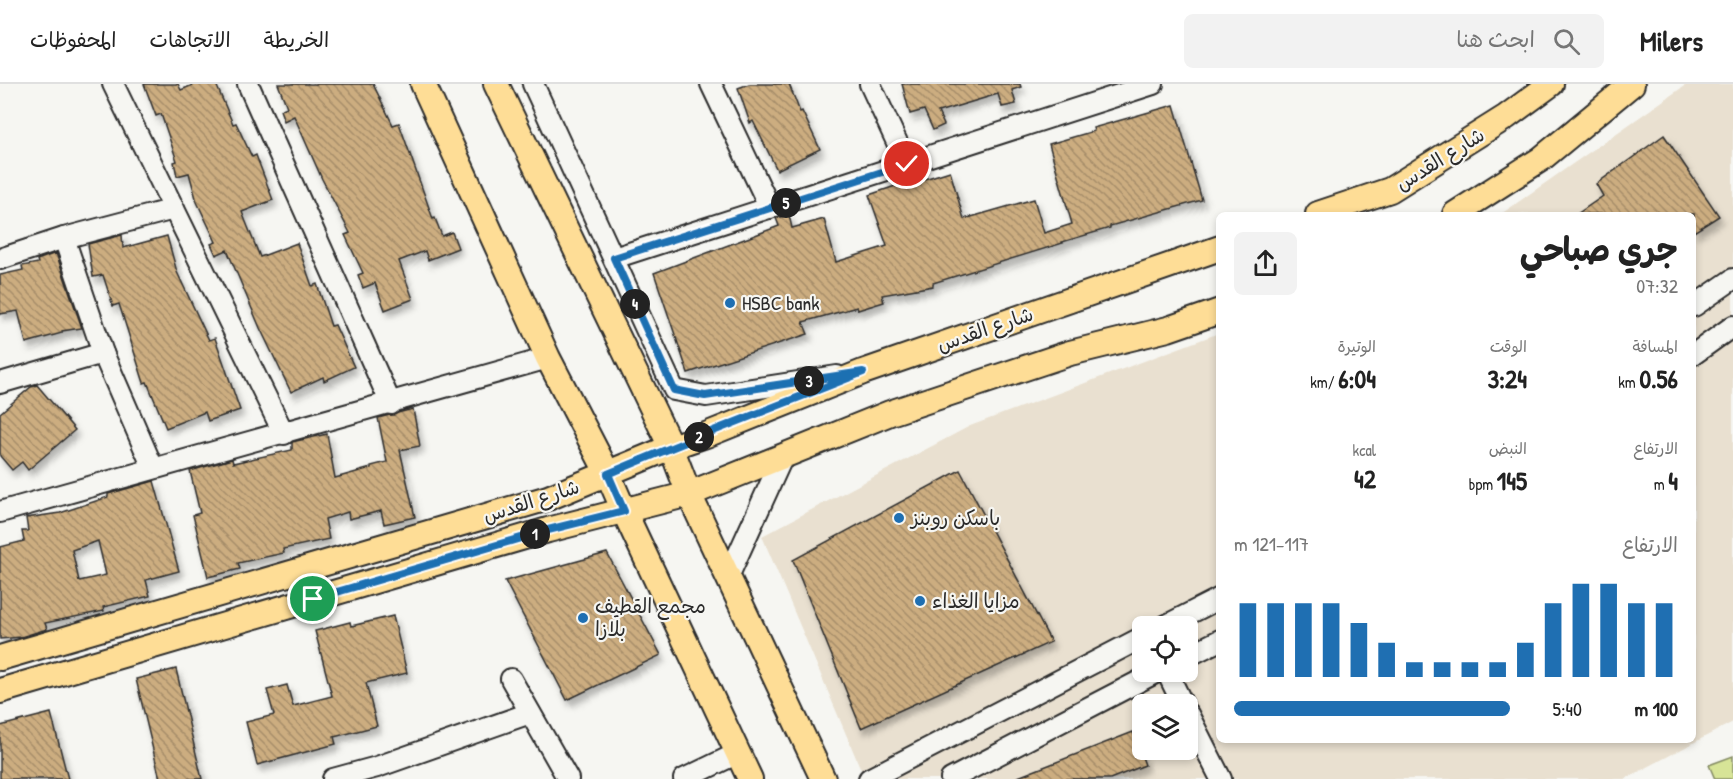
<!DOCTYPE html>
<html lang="ar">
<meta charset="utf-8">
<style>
body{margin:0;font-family:"Patrick Hand","Playpen Sans Arabic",sans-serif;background:#f2f2f2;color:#222;direction:rtl;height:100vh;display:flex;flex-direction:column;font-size:22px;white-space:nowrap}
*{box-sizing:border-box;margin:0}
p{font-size:20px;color:#767676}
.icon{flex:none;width:33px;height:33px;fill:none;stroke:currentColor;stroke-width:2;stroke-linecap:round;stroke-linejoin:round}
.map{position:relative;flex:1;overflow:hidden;direction:ltr}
.details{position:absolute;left:1216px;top:128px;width:480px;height:531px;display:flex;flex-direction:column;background:#fff;border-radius:9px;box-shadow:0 3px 9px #0003;direction:rtl}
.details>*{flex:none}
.buttons{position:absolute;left:1132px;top:532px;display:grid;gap:12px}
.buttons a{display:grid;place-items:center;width:66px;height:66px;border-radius:9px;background:#fff;box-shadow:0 3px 9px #0003;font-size:30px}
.pin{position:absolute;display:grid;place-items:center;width:51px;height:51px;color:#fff;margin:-26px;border:3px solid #fff;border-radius:50%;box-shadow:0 2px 6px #0007}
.km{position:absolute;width:30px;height:30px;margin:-15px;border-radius:50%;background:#222;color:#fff;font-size:16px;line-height:30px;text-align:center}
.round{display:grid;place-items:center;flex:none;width:63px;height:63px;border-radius:9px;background:#f2f2f2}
.summary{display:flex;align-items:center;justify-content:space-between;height:102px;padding:0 18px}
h1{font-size:33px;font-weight:700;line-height:45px}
.metrics{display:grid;grid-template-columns:repeat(3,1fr);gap:9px;height:102px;padding:6px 18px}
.metrics div{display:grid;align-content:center}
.metrics b{font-size:26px;font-weight:700}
.metrics small{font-size:16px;font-weight:400}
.metrics p{font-size:16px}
.chart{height:168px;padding:12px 18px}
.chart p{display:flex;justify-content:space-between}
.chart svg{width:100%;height:108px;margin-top:6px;stroke:#1f6fb2;stroke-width:6}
ul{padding:0 18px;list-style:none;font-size:20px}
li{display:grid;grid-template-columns:96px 72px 1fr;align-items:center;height:45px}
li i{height:15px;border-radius:8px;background:#1f6fb2}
header{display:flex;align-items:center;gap:36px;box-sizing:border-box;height:84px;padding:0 30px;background:#fff;border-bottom:2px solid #e0e0e0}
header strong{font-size:28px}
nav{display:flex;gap:33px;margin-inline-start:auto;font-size:21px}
.search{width:420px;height:54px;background:#f2f2f2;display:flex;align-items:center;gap:15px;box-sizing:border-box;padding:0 21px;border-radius:9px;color:#767676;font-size:22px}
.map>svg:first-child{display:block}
.built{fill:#e9e0d0;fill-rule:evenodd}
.park{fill:#d7e497;stroke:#818861;stroke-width:1.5}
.building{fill:url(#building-back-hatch);stroke:#2b2b2b;stroke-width:1.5;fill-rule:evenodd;filter:url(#shadow)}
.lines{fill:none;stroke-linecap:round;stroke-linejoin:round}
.minor-casing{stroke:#2b2b2b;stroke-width:24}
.major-casing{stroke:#2b2b2b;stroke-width:28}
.minor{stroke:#f6f6f2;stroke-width:20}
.major{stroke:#fedd96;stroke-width:24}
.route-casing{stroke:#fff;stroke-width:12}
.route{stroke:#1f6fb2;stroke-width:8}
.poi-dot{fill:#1f6fb2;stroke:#f6f6f2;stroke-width:2}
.labels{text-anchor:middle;stroke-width:4.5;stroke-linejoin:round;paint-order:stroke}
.street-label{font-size:20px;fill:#2b2b2b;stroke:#f6f6f2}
.poi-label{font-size:20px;fill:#2b2b2b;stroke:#f6f6f2;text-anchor:start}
</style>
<header>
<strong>Milers</strong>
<div class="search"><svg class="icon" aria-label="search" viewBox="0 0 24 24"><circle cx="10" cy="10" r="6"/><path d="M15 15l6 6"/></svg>ابحث هنا</div>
<nav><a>الخريطة</a><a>الاتجاهات</a><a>المحفوظات</a></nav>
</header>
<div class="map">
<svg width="1733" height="695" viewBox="0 0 1733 695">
<defs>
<pattern id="building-back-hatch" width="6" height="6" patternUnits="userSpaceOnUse" patternTransform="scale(1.5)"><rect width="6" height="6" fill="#ccad80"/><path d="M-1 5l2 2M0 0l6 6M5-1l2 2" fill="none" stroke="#a68d69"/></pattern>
<filter id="shadow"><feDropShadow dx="3.5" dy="6" stdDeviation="3" flood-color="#0004"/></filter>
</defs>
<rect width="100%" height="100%" fill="#f6f6f2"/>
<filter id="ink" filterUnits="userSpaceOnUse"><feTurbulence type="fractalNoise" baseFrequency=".0167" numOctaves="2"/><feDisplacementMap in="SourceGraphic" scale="12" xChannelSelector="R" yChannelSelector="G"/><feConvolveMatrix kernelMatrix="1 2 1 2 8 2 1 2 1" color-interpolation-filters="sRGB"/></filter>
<g filter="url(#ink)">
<!-- built -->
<path class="built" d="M 1687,0 L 1733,0 L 1733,638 L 1625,695 L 865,695 L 762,452 L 970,342 L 1219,249 L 1220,656 L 1694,656 L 1694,130 L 1501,130 ZM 1143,543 L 1188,543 L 1188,588 L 1143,588 ZM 1143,621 L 1188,621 L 1188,666 L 1143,666 Z"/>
<!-- park -->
<path class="park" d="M 1733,672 L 1733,695 L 1715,695 L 1709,681 Z"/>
<!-- building -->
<g class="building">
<path d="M 144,0 L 178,0 L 181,6 L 195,0 L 216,0 L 233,40 L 236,39 L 252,73 L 256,71 L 273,116 L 242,128 L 260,173 L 297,159 L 312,202 L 317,200 L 331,242 L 335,241 L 354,283 L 324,297 L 323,293 L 291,308 L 260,244 L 227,166 L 216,171 L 211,160 L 216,158 L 197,118 L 189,89 L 177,92 L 174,78 L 177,77 L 161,30 L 156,32 Z"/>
<path d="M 278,0 L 373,0 L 393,41 L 399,39 L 433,135 L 435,134 L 442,152 L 452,148 L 458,164 L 428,176 L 425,167 L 399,177 L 413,215 L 385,226 L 375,199 L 363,204 L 358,191 L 363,189 L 345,151 L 350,149 L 322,95 L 294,32 L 284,37 L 280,26 L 287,23 Z"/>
<path d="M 749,0 L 789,0 L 800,28 L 802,27 L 820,65 L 777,86 L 753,37 L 750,39 L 738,4 Z"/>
<path d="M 902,0 L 1020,0 L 1021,3 L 1012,6 L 1016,20 L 1002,23 L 998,10 L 938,28 L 944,41 L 933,46 L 924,26 L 910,30 Z"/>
<path d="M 1174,21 L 1202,116 L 1110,142 L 1110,144 L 1062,158 L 1063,159 L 933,199 L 933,202 L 882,211 L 884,218 L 858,226 L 857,223 L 803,238 L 808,250 L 688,289 L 654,189 L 779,142 L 776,134 L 789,131 L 792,144 L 824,135 L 836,178 L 887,162 L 869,111 L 904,99 L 905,101 L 950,87 L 964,135 L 1034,115 L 1044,149 L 1072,140 L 1049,60 L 1094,47 L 1093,44 Z"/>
<path d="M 1664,51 L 1719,132 L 1694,148 L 1694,130 L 1577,130 L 1603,112 L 1596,100 Z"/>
<path d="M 122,151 L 123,164 L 167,152 L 177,188 L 209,256 L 215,254 L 240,326 L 208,337 L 205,328 L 166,344 L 147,298 L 144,299 L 119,220 L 113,222 L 103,191 L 93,193 L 88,160 Z"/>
<path d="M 56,169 L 82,244 L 62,247 L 62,249 L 26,259 L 18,227 L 0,230 L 0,191 L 23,186 L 22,182 L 38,179 L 37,176 Z"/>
<path d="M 37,301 L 75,346 L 28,386 L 22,378 L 12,386 L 0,372 L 0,329 L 31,303 Z"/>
<path d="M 413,325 L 420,362 L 400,366 L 415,433 L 384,440 L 381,427 L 349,435 L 348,428 L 325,435 L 329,455 L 283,465 L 284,469 L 238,479 L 240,485 L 208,493 L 193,431 L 200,429 L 190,387 L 232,375 L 233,379 L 292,366 L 292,358 L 327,350 L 335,394 L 371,384 L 371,382 L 387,378 L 378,334 Z"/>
<path d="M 960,386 L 1051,558 L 861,644 L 793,476 Z"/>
<path d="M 154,397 L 179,487 L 146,496 L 150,512 L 103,523 L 104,527 L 45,539 L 47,545 L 21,553 L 0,555 L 0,463 L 24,457 L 22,447 L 28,447 L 26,434 L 60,429 L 108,413 L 108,410 ZM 98,457 L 106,491 L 79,497 L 72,466 Z"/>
<path d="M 607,469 L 661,571 L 567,616 L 505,497 Z"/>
<path d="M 393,532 L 407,589 L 366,599 L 377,642 L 334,653 L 336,660 L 257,681 L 246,638 L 274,631 L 267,606 L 287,601 L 293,622 L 332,612 L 315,547 L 350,538 L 351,542 Z"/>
<path d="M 176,585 L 202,695 L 160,695 L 136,595 Z"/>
<path d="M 51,629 L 68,695 L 0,695 L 0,642 Z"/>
<path d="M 1133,648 L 1145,681 L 1110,695 L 1013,695 Z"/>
</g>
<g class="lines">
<defs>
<g id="minor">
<path d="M 113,0 L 284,350"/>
<path d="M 248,0 L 391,320"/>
<path d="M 533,0 L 674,306 L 706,312 L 837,292"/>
<path d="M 711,0 L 770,124"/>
<path d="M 870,0 L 907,80"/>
<path d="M 64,154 L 103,269"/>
<path d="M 614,174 L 1153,0"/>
<path d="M 0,175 L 64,154 L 174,125"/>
<path d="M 1694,222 L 1733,195"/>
<path d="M 1694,270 L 1733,242"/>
<path d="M 0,299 L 103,269 L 153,384"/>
<path d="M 0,428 L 548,274"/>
<path d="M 728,493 L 783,372"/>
<path d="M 1163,543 L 1220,514"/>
<path d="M 1188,572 L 1220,556"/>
<path d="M 1167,588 L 1183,621"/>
<path d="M 511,595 L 568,695"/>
<path d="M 1188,630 L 1221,695"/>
<path d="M 333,695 L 377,683 L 530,629"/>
<path d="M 684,695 L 738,669"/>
<path d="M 869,695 L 1143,553"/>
<path d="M 951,695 L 1157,588"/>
</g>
<g id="major">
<path d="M 423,0 L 548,274 L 608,390 L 624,427 L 750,695"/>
<path d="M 496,0 L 671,363 L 689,410 L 823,695"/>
<path d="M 1318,130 L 1390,106 L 1506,33 L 1551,0"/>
<path d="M 1455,130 L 1541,75 L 1632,0"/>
<path d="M 0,574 L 548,414 L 671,363 L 706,351 L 863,288 L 1220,164"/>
<path d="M 0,607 L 548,446 L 689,410 L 890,329 L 1070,269 L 1168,245 L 1220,227"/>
</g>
</defs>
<!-- minor casing -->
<use href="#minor" class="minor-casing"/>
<!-- major casing -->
<use href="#major" class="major-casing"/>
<!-- minor -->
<use href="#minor" class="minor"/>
<!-- major -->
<use href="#major" class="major"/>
</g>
</g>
<g class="lines" filter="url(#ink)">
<defs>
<path id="route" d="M 313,515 L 548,446 L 624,427 L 608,390 C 692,354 778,322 863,288 L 705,312 L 674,306 L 614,174 L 907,80"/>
</defs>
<!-- route casing -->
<use href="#route" class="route-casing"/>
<!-- route -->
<use href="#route" class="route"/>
</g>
<!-- markers -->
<g class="poi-dot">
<circle cx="730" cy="219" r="6"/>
<circle cx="899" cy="434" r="6"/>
<circle cx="920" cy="517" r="6"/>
<circle cx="583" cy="534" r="6"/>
</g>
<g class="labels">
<!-- street labels -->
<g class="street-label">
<text transform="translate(1440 75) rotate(-32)" y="7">شارع القدس</text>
<text transform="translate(985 245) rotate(-19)" y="7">شارع القدس</text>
<text transform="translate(531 417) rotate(-18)" y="7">شارع القدس</text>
</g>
<!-- poi labels -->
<g class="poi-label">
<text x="742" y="226">HSBC bank</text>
<text x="911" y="441">باسكن روبنز</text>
<text x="932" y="524">مزايا الغذاء</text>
<text x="595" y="529">مجمع القطيف<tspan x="595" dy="23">بلازا</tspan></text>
</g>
</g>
</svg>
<div class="buttons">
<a><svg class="icon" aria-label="locate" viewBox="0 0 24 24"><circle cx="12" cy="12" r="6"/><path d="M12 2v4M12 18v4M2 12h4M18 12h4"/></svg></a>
<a><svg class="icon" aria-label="layers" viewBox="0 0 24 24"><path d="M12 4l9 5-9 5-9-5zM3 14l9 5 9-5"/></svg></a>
</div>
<div class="pin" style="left:313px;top:515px;background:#1e9e55"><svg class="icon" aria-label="arrive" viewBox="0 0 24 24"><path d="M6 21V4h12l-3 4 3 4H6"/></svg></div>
<div class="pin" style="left:907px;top:80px;background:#d93025"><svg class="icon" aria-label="check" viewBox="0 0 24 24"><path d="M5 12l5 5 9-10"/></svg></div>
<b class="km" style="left:535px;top:450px">1</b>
<b class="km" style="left:699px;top:353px">2</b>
<b class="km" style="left:809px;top:297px">3</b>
<b class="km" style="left:635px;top:220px">4</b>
<b class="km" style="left:786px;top:119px">5</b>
<section class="details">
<div class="summary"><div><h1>جري صباحي</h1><p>07:32</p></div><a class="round"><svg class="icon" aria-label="share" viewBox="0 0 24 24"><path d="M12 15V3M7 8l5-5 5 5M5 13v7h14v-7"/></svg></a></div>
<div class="metrics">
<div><p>المسافة</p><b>0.56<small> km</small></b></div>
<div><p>الوقت</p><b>3:24</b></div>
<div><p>الوتيرة</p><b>6:04<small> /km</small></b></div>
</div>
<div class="metrics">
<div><p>الارتفاع</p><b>4<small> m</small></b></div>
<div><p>النبض</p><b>145<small> bpm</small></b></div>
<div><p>kcal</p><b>42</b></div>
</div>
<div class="chart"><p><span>الارتفاع</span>117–121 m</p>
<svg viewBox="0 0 160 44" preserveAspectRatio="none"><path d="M5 44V14M15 44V14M25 44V14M35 44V14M45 44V22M55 44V30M65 44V38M75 44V38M85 44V38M95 44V38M105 44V30M115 44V14M125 44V6M135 44V6M145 44V14M155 44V14"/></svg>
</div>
<ul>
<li><b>100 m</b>5:40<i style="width:100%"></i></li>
</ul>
</section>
</div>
